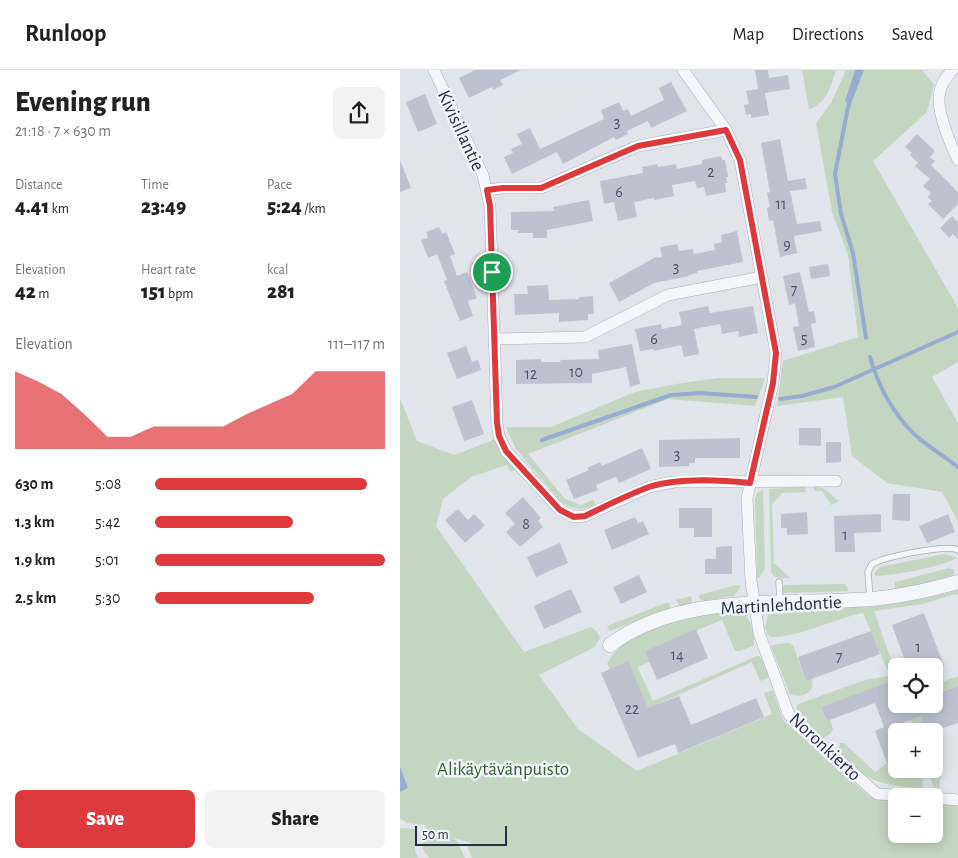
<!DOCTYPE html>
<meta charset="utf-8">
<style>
body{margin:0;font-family:"Alegreya Sans",sans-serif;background:#f2f2f2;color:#222;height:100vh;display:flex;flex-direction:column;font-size:19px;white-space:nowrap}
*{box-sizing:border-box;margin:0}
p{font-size:16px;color:#767676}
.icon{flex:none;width:28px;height:28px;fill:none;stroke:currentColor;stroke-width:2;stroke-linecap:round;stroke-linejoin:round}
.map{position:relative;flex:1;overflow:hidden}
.details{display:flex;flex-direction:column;background:#fff;width:400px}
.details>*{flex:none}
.tools{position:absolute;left:488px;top:588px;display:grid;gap:10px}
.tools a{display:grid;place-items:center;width:55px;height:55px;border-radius:8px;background:#fff;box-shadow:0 2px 12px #0003;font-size:25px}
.scale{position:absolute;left:15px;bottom:12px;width:92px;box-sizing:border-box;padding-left:5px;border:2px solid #272f45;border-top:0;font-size:14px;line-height:18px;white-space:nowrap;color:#272f45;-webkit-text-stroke:4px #f1f3f8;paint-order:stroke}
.pin{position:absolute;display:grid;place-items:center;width:42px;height:42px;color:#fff;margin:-21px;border:2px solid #fff;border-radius:50%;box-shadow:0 1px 5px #0007}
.round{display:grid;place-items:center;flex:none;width:52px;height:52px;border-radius:8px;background:#f2f2f2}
.headline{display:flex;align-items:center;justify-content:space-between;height:85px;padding:0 15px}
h1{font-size:28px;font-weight:800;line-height:38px}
.metrics{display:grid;grid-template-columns:repeat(3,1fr);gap:8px;height:85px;padding:5px 15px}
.metrics div{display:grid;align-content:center}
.metrics b{font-size:21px;font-weight:800}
.metrics small{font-size:14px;font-weight:400}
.metrics p{font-size:14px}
.chart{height:140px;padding:10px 15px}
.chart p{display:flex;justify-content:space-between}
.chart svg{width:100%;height:90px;margin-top:5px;fill:#de393d;opacity:.7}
.action{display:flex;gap:10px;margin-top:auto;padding:10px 15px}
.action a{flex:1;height:58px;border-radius:8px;background:#de393d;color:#fff;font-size:20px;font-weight:800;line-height:58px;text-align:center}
.action a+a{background:#f2f2f2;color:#222}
ul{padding:0 15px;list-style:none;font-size:16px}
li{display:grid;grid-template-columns:80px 60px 1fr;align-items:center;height:38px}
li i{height:12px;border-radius:6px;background:#de393d}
header{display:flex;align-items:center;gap:30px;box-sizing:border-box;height:70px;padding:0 25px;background:#fff;border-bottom:1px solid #e0e0e0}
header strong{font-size:24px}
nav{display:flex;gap:28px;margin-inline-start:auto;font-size:18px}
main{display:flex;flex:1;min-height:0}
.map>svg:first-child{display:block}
.green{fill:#c4d6c1}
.water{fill:#98accf}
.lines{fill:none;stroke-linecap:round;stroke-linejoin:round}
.stream{stroke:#98accf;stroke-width:4}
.building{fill:#bec2cf}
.service-casing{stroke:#a9aeb9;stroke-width:7}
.minor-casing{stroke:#a9aeb9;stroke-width:12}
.tertiary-casing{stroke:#a9aeb9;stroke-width:15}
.service{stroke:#f5f6f9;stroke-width:5.5}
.minor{stroke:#f5f6f9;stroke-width:11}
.tertiary{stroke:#f5f6f9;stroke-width:14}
.route-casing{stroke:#fff;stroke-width:10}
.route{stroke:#de393d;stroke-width:6}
.labels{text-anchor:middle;stroke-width:5;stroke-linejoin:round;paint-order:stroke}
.number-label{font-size:16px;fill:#4d5468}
.street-label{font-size:19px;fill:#272f45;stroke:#f1f3f8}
.park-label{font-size:19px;fill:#366333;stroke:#f1f3f8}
</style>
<header>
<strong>Runloop</strong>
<nav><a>Map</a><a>Directions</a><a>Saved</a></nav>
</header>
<main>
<section class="details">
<div class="headline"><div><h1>Evening run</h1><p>21:18 · 7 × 630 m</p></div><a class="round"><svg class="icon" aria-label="share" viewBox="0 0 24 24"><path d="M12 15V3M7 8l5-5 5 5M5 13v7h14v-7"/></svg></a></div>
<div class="metrics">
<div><p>Distance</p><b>4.41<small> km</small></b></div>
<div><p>Time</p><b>23:49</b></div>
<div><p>Pace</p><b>5:24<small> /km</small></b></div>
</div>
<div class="metrics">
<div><p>Elevation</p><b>42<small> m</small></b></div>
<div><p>Heart rate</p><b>151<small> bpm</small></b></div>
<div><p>kcal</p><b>281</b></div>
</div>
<div class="chart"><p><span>Elevation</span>111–117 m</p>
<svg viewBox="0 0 160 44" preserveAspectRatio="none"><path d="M0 44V6L10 11L20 17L30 27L40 38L50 38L60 33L70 33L80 33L90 33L100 27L110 22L120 17L130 6L140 6L150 6L160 6V44z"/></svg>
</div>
<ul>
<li><b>630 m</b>5:08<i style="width:92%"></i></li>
<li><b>1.3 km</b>5:42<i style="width:60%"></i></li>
<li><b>1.9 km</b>5:01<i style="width:100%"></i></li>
<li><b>2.5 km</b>5:30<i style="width:69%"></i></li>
</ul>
<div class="action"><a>Save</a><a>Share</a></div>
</section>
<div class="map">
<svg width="558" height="788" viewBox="0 0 558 788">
<rect width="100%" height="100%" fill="#e1e4eb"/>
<!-- green -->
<g class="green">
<path d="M 402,0 L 436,0 C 430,19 428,30 409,40 Z"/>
<path d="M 446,0 L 455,0 L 445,31 L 451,33 L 464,0 L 522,0 L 534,15 L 527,42 L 473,91 L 558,238 L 558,292 L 532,307 L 558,353 L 558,451 L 542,422 L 487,413 L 452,386 L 443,327 L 377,336 L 383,291 L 458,267 L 448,185 L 432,142 L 416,53 L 431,33 Z"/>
<path d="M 318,308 L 365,308 L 355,336 L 268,329 L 128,384 L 165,429 L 181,435 L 193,430 L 196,435 L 181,439 L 170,437 L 160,431 L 116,379 L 106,357 L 151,357 L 235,322 L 276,314 Z"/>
<path d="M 0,328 L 17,371 L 54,385 L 96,369 L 116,398 L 111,402 L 106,395 L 71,407 L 43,429 L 36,456 L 124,582 L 191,557 L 196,561 L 200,567 L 195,577 L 139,605 L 178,659 L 237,701 L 372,644 L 364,623 L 373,620 L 383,650 L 470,727 L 496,729 L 496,764 L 534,764 L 534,733 L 558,735 L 558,788 L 72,788 L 67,776 L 72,773 L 53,768 L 57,771 L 65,788 L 29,788 L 22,778 L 26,755 L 7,753 L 0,748 L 0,722 L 8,718 L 0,696 Z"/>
<path d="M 405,417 L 406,422 L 382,423 L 372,434 L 374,493 L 390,508 C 381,508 373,510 371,500 L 369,419 Z"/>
<path d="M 414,417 L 423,418 L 439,431 L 431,435 L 422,421 L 414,421 Z"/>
<path d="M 363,420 L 365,499 L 360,507 L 357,508 L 355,429 L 357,423 Z"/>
<path d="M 545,484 L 558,488 C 532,499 503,504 475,506 L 475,502 L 480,497 Z"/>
<path d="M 549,498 L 554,500 L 554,505 L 516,516 L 495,519 L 495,512 Z"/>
<path d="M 445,514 L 449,521 L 383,523 L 383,517 L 385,515 Z"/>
<path d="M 336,515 L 341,516 L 334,526 L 304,531 L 299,528 L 299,525 Z"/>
<path d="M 558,520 L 558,525 L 555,524 L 523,534 L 474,541 L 496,604 L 496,622 L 492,612 L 421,637 L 426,650 L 430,649 L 433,659 L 430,664 L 423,668 L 400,645 L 396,637 L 398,634 L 465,610 L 490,606 L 463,543 C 432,549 402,567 371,567 L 368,565 L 365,557 L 369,541 L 373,539 C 435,537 497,538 558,520 Z"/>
<path d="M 291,526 L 292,533 L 280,536 L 276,530 Z"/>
<path d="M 268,532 L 271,538 L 210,561 L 207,556 Z"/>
<path d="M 341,540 C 349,545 357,567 353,576 L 340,581 L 335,581 L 322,550 L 246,581 L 250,592 L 239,596 L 238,598 L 253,631 L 357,586 L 360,586 L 369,607 L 360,611 L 352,592 L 258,634 L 263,673 L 228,592 L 210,599 L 207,594 C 229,552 298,545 341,540 Z"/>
<path d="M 388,573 L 393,575 L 406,611 L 412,609 C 416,623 401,629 390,624 L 371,576 L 377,574 Z"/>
<path d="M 558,606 L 558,616 L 534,625 L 534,615 Z"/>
<path d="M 501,634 L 516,634 L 526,661 L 515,661 L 512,652 L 507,651 Z"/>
<path d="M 440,673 L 444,673 L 475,702 L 487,693 L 496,690 L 496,699 L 503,699 L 505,703 L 518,701 L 523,709 L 522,718 C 483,716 465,712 438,681 Z"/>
<path d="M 534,683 L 541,703 L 539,719 L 534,719 L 528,699 L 534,699 Z"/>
<path d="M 0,758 L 15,759 L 15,780 L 18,788 L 0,788 Z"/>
</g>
<!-- water -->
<g class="water">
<path d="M 455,0 L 464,0 L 451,34 L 445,31 Z"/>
<path d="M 0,696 L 8,718 L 0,722 Z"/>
</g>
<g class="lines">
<!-- stream -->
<g class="stream">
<path d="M 449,32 L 435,104 L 441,144 L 453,183 L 466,268"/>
<path d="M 470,287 C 478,315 493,343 514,364 C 527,376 544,386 558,397"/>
<path d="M 380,329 L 402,326 L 434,317 L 558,262"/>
<path d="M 142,370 L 271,325 L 300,323 L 356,327"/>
</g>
</g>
<!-- building -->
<g class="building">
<path d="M 75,0 L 121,0 L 100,10 L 103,15 L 93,20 L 92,17 L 69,28 L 59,8 Z"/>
<path d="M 355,0 L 368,0 L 369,8 L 388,5 L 390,19 L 365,23 L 369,45 L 351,48 L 351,44 L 346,45 L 344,35 L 349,34 L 346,21 L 358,19 Z"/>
<path d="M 271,12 L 287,41 L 251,58 L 248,51 L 227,61 L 228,64 L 216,70 L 214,67 L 163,94 L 157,82 L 112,104 L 104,87 L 113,83 L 111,79 L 122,74 L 117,64 L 130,58 L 140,79 L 204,49 L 201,40 L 219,32 L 223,41 L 228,39 L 231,46 L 264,30 L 259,18 Z"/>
<path d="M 25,24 L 37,54 L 18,62 L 6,32 Z"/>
<path d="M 517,64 L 535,81 L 530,87 L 535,91 L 531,95 L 558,122 L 558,134 L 543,149 L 528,134 L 532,131 L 528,127 L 531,123 L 523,116 L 530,109 L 515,96 L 518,93 L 510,85 L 512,83 L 505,77 Z"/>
<path d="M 380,69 L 388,111 L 405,108 L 407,119 L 390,121 L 397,154 L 420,151 L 422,161 L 394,166 L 397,183 L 380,187 L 373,150 L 369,151 L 367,138 L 370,137 L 367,123 L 370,122 L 361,73 Z"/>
<path d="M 321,86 L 322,90 L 325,90 L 328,107 L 326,107 L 327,113 L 325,113 L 326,122 L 306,126 L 304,117 L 297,118 L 295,111 L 272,115 L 274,126 L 254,130 L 254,128 L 234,132 L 237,147 L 218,151 L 214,132 L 204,134 L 200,111 L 243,103 L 242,97 L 257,94 L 258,97 L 276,94 L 277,99 L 302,94 L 302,90 Z"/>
<path d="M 0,90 L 11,118 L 0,122 Z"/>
<path d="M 189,130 L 193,151 L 147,160 L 147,168 L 133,168 L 133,163 L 118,163 L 118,160 L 111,160 L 111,142 L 154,141 L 153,137 Z"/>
<path d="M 552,146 L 558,152 L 558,169 L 553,164 L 549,168 L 540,158 Z"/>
<path d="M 39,157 L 42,164 L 46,162 L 55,184 L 50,186 L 57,206 L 67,202 L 77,228 L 68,231 L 73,246 L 60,251 L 44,211 L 47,210 L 37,184 L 28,188 L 21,170 L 28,168 L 26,162 Z"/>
<path d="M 337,161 L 343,192 L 297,201 L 297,203 L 288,205 L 289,206 L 254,213 L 219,232 L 209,213 L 254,188 L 262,187 L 260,177 L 277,174 L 279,181 L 293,179 L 294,184 L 315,180 L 314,174 L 322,172 L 321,165 Z"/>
<path d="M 428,194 L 430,206 L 411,209 L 409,197 Z"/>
<path d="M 400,202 L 409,242 L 414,241 L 416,253 L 411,254 L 415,277 L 398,281 L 393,257 L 399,256 L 395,233 L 389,235 L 383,206 Z"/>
<path d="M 148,215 L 149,230 L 179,229 L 179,227 L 193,226 L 194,244 L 188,244 L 188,250 L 159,252 L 159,243 L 115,245 L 114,224 L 128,224 L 127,216 Z"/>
<path d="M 308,236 L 310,243 L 353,236 L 358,263 L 339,267 L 338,261 L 322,264 L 320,254 L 294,259 L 299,284 L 284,287 L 281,275 L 254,281 L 254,279 L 240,281 L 235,259 L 261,254 L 262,259 L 282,255 L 279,242 Z"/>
<path d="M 232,274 L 240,314 L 230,317 L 226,297 L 192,304 L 192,313 L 116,314 L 116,290 L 141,289 L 141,292 L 161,292 L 160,290 L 199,289 L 198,280 Z"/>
<path d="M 66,276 L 72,292 L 78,290 L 81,300 L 57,309 L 47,283 Z"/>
<path d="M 72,330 L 84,364 L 64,371 L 52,337 Z"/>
<path d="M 399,358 L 421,358 L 421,376 L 399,375 Z"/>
<path d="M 340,368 L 340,388 L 295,388 L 295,393 L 289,393 L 289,396 L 259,397 L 259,370 Z"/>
<path d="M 426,372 L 441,372 L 441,392 L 426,393 Z"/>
<path d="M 242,378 L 251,399 L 219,413 L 216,407 L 196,415 L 198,420 L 174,429 L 166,410 L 189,400 L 187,398 L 200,392 L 202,396 Z"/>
<path d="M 493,424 L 510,424 L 510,451 L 492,450 Z"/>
<path d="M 123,427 L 141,448 L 138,451 L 143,457 L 120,477 L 106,462 L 115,454 L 105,443 Z"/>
<path d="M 279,438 L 312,438 L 312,467 L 294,467 L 294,458 L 279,458 Z"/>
<path d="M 58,439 L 68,450 L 74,444 L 85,455 L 65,473 L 45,450 Z"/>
<path d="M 407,442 L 408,464 L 387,465 L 387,458 L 381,458 L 381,444 Z"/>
<path d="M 481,444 L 481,462 L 454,463 L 455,482 L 435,482 L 434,446 Z"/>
<path d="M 548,444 L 555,462 L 527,473 L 519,456 Z"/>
<path d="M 235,447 L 238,453 L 243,451 L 249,464 L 212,480 L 204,460 Z"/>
<path d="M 160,473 L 168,493 L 136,507 L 127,487 Z"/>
<path d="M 332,476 L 332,504 L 305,504 L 305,489 L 316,489 L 316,477 Z"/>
<path d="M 239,505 L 247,522 L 221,534 L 213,517 Z"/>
<path d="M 171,519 L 182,542 L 144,559 L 134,536 Z"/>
<path d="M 524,543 L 544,596 L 507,596 L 492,555 Z"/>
<path d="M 296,559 L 308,588 L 257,610 L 245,581 Z"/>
<path d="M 471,561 L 480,584 L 406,611 L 398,587 Z"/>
<path d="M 228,591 L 248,638 L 279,626 L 291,655 L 356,628 L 364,647 L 278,683 L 275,674 L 238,688 L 201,603 Z"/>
<path d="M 492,611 L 496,622 L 496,634 L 534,634 L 534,625 L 558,616 L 558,653 L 534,661 L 526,661 L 520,646 L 500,654 L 502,661 L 496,661 L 496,690 L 487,693 L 475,661 L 484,657 L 475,633 L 427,651 L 421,637 Z"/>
</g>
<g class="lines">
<defs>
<g id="service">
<path d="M 379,512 L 380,533"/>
<path d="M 470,529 L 468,502 L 472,494 C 485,487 545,474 558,480"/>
</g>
<g id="minor">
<path d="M 34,0 L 83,105 L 90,136 L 97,353 L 99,366 L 106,381 L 160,440 L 174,447 L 185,446 L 249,417 L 274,412 L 436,411"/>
<path d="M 283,0 L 326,60 L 340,90 L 376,283 L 373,313 L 347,428 L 351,511 L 359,563 L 389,645 L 477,724 L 512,726"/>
<path d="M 553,0 C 545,7 539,18 539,28 C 538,44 551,76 558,90"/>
<path d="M 87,120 L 103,118 L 141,118 L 238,76 L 326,60"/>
<path d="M 95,269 L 185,267 L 268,225 L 362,207"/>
<path d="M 534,728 L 558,730"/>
</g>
<path id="tertiary" d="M 210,575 C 279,524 372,535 453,530 C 489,529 523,522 558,512"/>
</defs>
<!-- service casing -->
<use href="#service" class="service-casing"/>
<!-- minor casing -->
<use href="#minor" class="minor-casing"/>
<!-- tertiary casing -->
<use href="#tertiary" class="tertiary-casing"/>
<!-- service -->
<use href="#service" class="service"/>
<!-- minor -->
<use href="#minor" class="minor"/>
<!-- tertiary -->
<use href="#tertiary" class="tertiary"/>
</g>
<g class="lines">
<defs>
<path id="route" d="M 326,60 L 340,90 L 376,283 L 373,313 L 350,413 C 321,410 277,408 249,417 C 227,425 206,436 185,446 L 174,447 L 160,440 L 106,381 L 99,366 L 97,353 L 90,136 L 87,120 L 103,118 L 141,118 L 238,76 Z"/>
</defs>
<!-- route casing -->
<use href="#route" class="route-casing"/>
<!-- route -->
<use href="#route" class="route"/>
</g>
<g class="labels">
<!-- number labels -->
<g class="number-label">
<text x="217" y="57">3</text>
<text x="311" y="107">2</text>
<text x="219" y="127">6</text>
<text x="381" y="139">11</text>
<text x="387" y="180">9</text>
<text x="276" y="202">3</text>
<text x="394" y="225">7</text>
<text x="404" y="273">5</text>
<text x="254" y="274">6</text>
<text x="176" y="307">10</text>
<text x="131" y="309">12</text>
<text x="277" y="389">3</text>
<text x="126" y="459">8</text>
<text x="445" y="470">1</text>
<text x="518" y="582">1</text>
<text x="277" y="590">14</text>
<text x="439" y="592">7</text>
<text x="232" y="644">22</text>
</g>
<!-- street labels -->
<g class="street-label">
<text transform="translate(62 60) rotate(65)" y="7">Kivisillantie</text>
<text transform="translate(381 534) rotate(-3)" y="7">Martinlehdontie</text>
<text transform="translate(426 676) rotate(43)" y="7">Noronkierto</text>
</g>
<!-- park labels -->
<g class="park-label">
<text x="103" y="705">Alikäytävänpuisto</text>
</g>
</g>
</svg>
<div class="tools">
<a><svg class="icon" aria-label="locate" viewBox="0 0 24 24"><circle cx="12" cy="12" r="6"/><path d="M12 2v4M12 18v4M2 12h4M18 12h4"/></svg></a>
<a>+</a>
<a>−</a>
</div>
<div class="scale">50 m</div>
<div class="pin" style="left:92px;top:202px;background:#1e9e55"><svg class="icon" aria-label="arrive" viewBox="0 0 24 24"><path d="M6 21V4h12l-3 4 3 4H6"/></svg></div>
</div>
</main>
